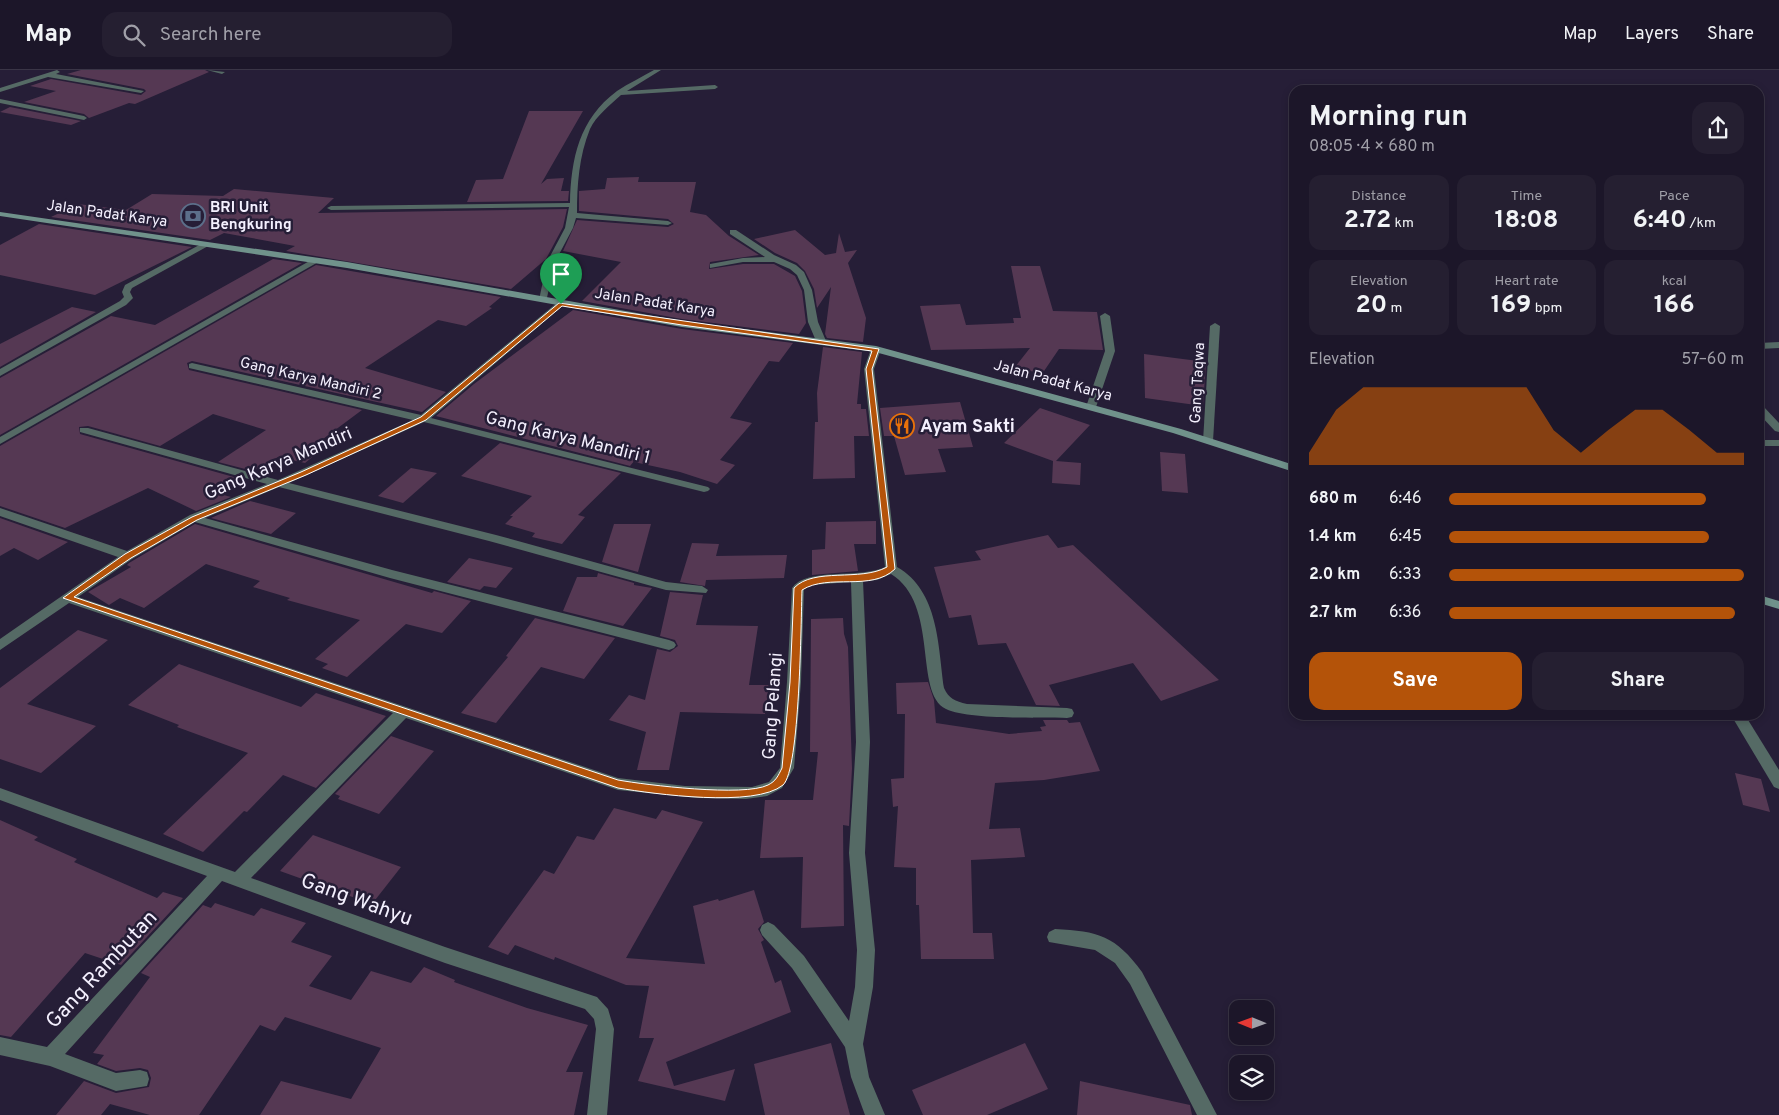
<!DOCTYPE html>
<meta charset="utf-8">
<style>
body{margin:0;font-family:Overpass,sans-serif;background:#251f31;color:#f1f3f6;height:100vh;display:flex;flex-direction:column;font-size:19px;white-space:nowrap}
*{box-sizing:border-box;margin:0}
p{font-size:16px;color:#a09fa8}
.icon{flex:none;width:28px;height:28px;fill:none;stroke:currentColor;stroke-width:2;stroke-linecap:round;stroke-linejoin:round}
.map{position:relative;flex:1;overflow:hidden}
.details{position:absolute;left:1289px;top:15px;width:475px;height:635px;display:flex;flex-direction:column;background:#1c1629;border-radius:15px;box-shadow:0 2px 8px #0003,0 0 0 1px #3a3546}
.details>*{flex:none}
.needle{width:32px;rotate:271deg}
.buttons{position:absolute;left:1229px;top:930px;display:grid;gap:10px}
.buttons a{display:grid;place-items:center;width:45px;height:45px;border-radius:10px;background:#1c1629;box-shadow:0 2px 8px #0003,0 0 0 1px #3a3546;font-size:25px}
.pin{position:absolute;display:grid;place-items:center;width:42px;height:42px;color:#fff;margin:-51px -21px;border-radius:50% 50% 50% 0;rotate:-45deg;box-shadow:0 0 5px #0007}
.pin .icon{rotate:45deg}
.round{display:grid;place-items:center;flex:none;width:52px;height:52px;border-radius:15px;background:#251f31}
.overview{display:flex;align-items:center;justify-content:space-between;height:85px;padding:0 20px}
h1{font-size:28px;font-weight:700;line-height:38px}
.metrics{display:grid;grid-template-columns:repeat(3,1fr);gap:8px;height:85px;padding:5px 20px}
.metrics div{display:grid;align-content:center;border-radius:12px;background:#251f31;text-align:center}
.metrics b{font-size:25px;font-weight:700}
.metrics small{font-size:14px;font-weight:400}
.metrics p{font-size:14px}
.chart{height:140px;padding:10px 20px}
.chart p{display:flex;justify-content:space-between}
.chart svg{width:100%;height:90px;margin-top:5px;fill:#b45309;opacity:.7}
.button{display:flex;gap:10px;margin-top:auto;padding:10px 20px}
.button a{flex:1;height:58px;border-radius:15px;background:#b45309;color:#fff;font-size:20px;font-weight:700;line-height:58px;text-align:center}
.button a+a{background:#251f31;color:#f1f3f6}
ul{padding:0 20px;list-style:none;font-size:16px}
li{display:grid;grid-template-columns:80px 60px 1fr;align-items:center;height:38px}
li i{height:12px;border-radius:6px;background:#b45309}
header{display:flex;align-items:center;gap:30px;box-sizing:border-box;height:70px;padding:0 25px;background:#1c1629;border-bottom:1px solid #3a3546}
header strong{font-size:24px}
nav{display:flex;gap:28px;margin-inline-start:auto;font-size:18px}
.search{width:350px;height:45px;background:#251f31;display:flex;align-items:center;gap:12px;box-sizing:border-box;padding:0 18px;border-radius:15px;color:#a09fa8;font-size:19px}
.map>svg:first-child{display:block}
.building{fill:#553853}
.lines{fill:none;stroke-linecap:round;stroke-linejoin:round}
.street{fill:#556a65;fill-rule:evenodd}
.secondary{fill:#70928b;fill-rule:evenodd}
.route{fill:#b45309;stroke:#fff;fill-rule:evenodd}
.labels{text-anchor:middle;stroke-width:5;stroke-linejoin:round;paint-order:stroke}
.far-poi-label{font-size:15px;font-weight:bold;fill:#f4f0fe;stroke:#261e37;text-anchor:start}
.far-street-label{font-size:15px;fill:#f4f0fe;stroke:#261e37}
.poi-label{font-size:18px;font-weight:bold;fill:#f4f0fe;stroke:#261e37;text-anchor:start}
.street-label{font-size:18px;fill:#f4f0fe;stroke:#261e37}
.near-street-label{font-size:21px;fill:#f4f0fe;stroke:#261e37}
</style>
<header>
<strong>Map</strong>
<div class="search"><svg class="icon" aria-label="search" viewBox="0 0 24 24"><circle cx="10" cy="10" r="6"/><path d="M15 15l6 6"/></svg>Search here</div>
<nav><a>Map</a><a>Layers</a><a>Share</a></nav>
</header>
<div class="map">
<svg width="1779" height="1045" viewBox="0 0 1779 1045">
<rect width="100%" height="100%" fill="#261e37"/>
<!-- building -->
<g class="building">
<path d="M 81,0 L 205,0 L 209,2 L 135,34 L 129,33 L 89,48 L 84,44 L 24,32 L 56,21 L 30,16 L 51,9 L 141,25 L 146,21 L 144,19 L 67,4 Z"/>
<path d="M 10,37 L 81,51 L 71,55 L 0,42 Z"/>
<path d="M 529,41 L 583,41 L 541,114 L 547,109 L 564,108 L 561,121 L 569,121 L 568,131 L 467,132 L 476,110 L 503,109 Z"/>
<path d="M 639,107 L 638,112 L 696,112 L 690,142 L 706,145 L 729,166 L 759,185 L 710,192 L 709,199 L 743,194 L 774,194 L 795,206 L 802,221 L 806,253 L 799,264 L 682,249 L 582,231 L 621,192 L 563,181 L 577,150 L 668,157 L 674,154 L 668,149 L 579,141 L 579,121 L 605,119 L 607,108 Z"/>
<path d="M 234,119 L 334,128 L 318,143 L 567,139 L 563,157 L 546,189 L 511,219 L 286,181 L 295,176 L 224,163 L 210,170 L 51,147 L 78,134 L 126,140 L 152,124 L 223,126 Z"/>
<path d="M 39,154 L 192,177 L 95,225 L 0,205 L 0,175 Z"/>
<path d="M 795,160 L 825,185 L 836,183 L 839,163 L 845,182 L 857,180 L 848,193 L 866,248 L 863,272 L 827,268 L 825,264 L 831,217 L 817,238 L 814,219 L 805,201 L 797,193 L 775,183 L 754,169 Z"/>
<path d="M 273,189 L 302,193 L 0,365 L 0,308 L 111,246 L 155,255 Z"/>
<path d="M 316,195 L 501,227 L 489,237 L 492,238 L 466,256 L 438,250 L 365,298 L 446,322 L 422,342 L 192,291 L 187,293 L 189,300 L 362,340 L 319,372 L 328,374 L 305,393 L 278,387 L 253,401 L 218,392 L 266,360 L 213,344 L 160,376 L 88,356 L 79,357 L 80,364 L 241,409 L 216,423 L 231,427 L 196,441 L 148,418 L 65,458 L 0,436 L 0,376 Z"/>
<path d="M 1011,196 L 1040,196 L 1053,241 L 1097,242 L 1103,280 L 1059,279 L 1042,304 L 1015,297 L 1030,278 L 931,280 L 920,236 L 960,234 L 966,255 L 1014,253 L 1013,248 L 1021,248 Z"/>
<path d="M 72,237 L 96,242 L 0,297 L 0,274 Z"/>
<path d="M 573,240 L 682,259 L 793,273 L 779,292 L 769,291 L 730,348 L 752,353 L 720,390 L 735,395 L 717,414 L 680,402 L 634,392 L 635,390 L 630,396 L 436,346 L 474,314 Z"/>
<path d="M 823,277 L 862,282 L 857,334 L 861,334 L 861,339 L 866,339 L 869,366 L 854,366 L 855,408 L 813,409 L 815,352 L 818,352 L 817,323 Z"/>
<path d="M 1144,284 L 1206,292 L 1203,336 L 1145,328 Z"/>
<path d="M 960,332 L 973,377 L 938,379 L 946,402 L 905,405 L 894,366 L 884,366 L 880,338 Z"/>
<path d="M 1040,338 L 1090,355 L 1056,391 L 1081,393 L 1080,415 L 1052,413 L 1053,391 L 1004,373 Z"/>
<path d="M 500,373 L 621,403 L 578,445 L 585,447 L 562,474 L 532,467 L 535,463 L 505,454 L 513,446 L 510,446 L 532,426 L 461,406 Z"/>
<path d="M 1160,382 L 1185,384 L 1188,423 L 1162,421 Z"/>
<path d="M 411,398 L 437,403 L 403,433 L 378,426 Z"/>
<path d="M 250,431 L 296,443 L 271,464 L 211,448 Z"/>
<path d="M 0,448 L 68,472 L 38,490 L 14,478 L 0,486 Z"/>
<path d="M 876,451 L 876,474 L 854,474 L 858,501 L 812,505 L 812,480 L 825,479 L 826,452 Z"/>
<path d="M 195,454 L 432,523 L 434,521 L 471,531 L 442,563 L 406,554 L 347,607 L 322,598 L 328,594 L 315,589 L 360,550 L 287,530 L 290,528 L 253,517 L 260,511 L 206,494 L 144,538 L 120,528 L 109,535 L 88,522 L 131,497 L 127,495 L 129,493 Z"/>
<path d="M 614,454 L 651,454 L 638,502 L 602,492 Z"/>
<path d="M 1048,465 L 1058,478 L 1073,475 L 1219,610 L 1161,631 L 1133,593 L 1049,615 L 1060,636 L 1036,635 L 1006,573 L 978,575 L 971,545 L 949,548 L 934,497 L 981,490 L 975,481 Z"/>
<path d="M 692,473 L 719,474 L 716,486 L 787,485 L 784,508 L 706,510 L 705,516 L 680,512 Z"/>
<path d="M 469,488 L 513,498 L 496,518 L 484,516 L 480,520 L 447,512 Z"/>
<path d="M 598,503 L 634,513 L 634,515 L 652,518 L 623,556 L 563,541 L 577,507 L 597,507 Z"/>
<path d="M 670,522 L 703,525 L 696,555 L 758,556 L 749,615 L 769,615 L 765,644 L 680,642 L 669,700 L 637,700 L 646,662 L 609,650 L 629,625 L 645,630 L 657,579 L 670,582 L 678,576 L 675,570 L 660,566 Z"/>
<path d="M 535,548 L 615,568 L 584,609 L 541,597 L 496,653 L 461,643 L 508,587 L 506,586 Z"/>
<path d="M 843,548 L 844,564 L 848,577 L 852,698 L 849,756 L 843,755 L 844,856 L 801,858 L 803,787 L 760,788 L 765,730 L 813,730 L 818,682 L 810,682 L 811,549 Z"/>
<path d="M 78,560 L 108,570 L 27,634 L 96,656 L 41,703 L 0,689 L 0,618 Z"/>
<path d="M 179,594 L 301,637 L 316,623 L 386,646 L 316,718 L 283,705 L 247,742 L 244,741 L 203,782 L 163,764 L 248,683 L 177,657 L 179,655 L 128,635 Z"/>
<path d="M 928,612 L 934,630 L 936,653 L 1009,664 L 1042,661 L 1040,657 L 1046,656 L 1043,650 L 1067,650 L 1069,653 L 1080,652 L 1100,701 L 1044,710 L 995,713 L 989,759 L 1020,758 L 1025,787 L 971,790 L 973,863 L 992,863 L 994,889 L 921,889 L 919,835 L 916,835 L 916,798 L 894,797 L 898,736 L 893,737 L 891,709 L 904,708 L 905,644 L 897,644 L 896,613 Z"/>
<path d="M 391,666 L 434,681 L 379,744 L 338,729 L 340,726 L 335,724 Z"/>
<path d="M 1735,703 L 1761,709 L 1770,742 L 1743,735 Z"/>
<path d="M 614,738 L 656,749 L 662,740 L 703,752 L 626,888 L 705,894 L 693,836 L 718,829 L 719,831 L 754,820 L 764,852 L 758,859 L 764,870 L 761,872 L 775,913 L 781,910 L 791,942 L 666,992 L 674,1016 L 735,999 L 725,1031 L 638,1011 L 654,968 L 639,968 L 649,916 L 626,915 L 555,887 L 554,890 L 515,875 L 508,885 L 488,877 L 544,800 L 554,804 L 577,766 L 594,770 Z"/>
<path d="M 0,750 L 38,767 L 34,770 L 77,789 L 74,792 L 157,828 L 163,822 L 183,828 L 121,895 L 85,883 L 11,967 L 0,965 Z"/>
<path d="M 313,765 L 401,797 L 372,834 L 280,801 Z"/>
<path d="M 215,833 L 254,846 L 261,838 L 306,853 L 291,872 L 332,886 L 309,916 L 351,930 L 371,901 L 411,913 L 424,897 L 455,910 L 454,912 L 527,938 L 588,955 L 566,1002 L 583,1002 L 574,1045 L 260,1045 L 281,1011 L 351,1029 L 381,978 L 285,947 L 275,961 L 260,955 L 199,1045 L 150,1045 L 110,1034 L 101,1045 L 56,1045 L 84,1011 L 116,1023 L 149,1017 L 151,1008 L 148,1000 L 140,998 L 116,1001 L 97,994 L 104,985 L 93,983 L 150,907 L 141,903 L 203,835 L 211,838 Z"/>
<path d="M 831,973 L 850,1045 L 765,1045 L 754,994 Z"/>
<path d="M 1025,973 L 1048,1019 L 987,1045 L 923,1045 L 912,1020 Z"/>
<path d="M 1080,1011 L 1190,1035 L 1192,1045 L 1077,1045 Z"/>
</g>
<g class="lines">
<!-- street -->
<g class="street">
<path d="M 57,0 L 60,2 L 56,4 L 144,21 L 141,23 L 48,7 L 0,22 L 0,18 Z"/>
<path d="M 207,0 L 225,2 L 222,4 Z"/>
<path d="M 654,0 L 661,0 L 627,21 L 715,15 L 718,17 L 715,19 L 621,25 C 610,35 596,46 590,59 C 579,86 577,115 577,143 L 668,151 L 672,153 L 668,155 L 576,148 L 573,158 L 555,192 L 546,232 L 539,230 L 547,192 L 565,158 L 569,137 L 331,140 L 327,138 L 331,136 L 570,133 C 571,89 579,49 617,21 C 629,13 642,7 654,0 Z"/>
<path d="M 0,29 L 84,46 L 87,48 L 84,50 L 0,33 Z"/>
<path d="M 730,160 L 736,160 L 774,185 L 796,195 L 804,202 L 812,220 L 818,252 L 826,271 L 824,273 L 818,273 L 816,271 L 808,252 L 804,220 L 797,205 L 790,199 L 774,192 L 743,192 L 710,198 L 710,194 L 743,188 L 765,187 L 730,164 Z"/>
<path d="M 203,173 L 210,175 L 132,218 L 130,222 L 133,228 L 126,235 L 0,306 L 0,299 L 120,231 L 124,227 L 122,222 L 125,215 Z"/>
<path d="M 313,189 L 320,191 L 0,374 L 0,367 Z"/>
<path d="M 558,232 L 565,234 L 431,348 L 708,417 L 710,419 L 708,421 L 704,422 L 424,352 L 289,413 L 496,465 L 666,512 L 702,516 L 708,520 L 706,523 L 666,520 L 489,471 L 279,417 L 205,448 L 392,500 L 669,570 L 674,572 L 676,575 L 674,578 L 669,580 L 390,508 L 195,452 L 132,489 L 78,527 L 618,708 L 685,716 L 752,717 L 769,712 L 780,698 L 787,612 L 792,518 C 806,497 861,509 885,497 L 864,299 L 871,279 L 873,277 L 879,277 L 881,279 L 874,299 L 897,497 C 939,521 938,576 944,618 C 949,629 955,631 967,634 L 1067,638 L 1072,639 L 1074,643 L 1072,647 L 1067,648 C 1039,647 969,650 946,639 C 913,623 940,534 891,504 L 877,510 L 863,511 L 870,672 L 865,783 L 875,880 L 873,917 L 863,974 L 869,1007 L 885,1045 L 865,1045 L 851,1007 L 845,977 L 792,898 L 762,865 L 760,860 L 762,855 L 768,852 L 774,855 L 804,886 L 849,951 L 855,917 L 857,880 L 849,783 L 856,672 L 851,512 L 811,515 L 804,519 L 801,612 L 794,698 L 782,718 L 767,726 L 746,729 L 698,728 L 618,720 L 406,648 L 251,808 L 445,877 L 597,927 L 608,939 L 614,959 L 607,1045 L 587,1045 L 596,959 L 594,949 L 585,939 L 445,893 L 222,811 L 65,984 L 116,1003 L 140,1000 L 147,1002 L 149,1009 L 147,1016 L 116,1021 L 50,996 L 0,985 L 0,967 L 47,977 L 207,806 L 0,730 L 0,718 L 235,802 L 393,643 L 69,533 L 0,580 L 0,569 L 118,487 L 0,446 L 0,438 L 127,481 L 190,445 L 267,414 L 80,362 L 80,358 L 88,358 L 278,410 L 413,350 L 189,298 L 189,294 L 192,293 L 421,345 Z"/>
<path d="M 1105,243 L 1110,246 L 1115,281 L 1096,337 L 1091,340 L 1086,337 L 1105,281 L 1100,246 Z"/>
<path d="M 1215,253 L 1220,256 L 1213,371 L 1208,374 L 1203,371 L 1210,256 Z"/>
<path d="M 1779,272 L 1779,278 L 1759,279 L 1759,273 Z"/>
<path d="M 1759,335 L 1763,336 L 1779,353 L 1779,362 L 1775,361 L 1759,344 Z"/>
<rect x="1759" y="370" width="20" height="6"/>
<path d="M 1731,645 L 1745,645 L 1779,700 L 1779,719 L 1774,717 Z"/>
<path d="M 1055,859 C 1098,861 1116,866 1142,902 L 1217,1045 L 1197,1045 L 1130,914 L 1115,893 L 1095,880 L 1049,872 L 1047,867 L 1049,862 Z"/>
</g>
<!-- secondary -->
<g class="secondary">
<path d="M 0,142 L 347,192 L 682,251 L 876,276 L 1181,359 L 1294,395 L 1294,402 L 1173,363 L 875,282 L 682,257 L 347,198 L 0,146 Z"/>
<path d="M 1759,525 L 1779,531 L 1779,539 L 1759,533 Z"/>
</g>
</g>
<!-- route -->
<path class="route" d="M 559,233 L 879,279 L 872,299 L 895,499 C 871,522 829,503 802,520 C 801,550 800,700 783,715 C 755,738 654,724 618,718 L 63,528 L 125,484 L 192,447 L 301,402 L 421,347 ZM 562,236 L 682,255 L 872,281 L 866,299 L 887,497 C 860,512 814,497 794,518 L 790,612 L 782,698 C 778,706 776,711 768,715 C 744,727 646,715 618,710 L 74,527 L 131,488 L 197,450 L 306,405 L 426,350 Z"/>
<!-- icons -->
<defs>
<symbol id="bank-ring" viewBox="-11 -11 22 22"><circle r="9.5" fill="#261e37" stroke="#5c6f8a" stroke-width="1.5"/><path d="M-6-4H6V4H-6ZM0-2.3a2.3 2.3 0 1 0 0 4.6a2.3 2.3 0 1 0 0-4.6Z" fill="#5c6f8a"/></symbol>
<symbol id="restaurant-ring" viewBox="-11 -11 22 22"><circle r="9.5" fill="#261e37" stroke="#e8710a" stroke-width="1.5"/><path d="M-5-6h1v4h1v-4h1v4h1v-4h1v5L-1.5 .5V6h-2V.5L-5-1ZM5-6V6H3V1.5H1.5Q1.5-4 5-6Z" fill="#e8710a"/></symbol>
</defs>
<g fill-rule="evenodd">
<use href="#bank-ring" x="179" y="132" width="28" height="28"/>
<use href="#restaurant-ring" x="888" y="342" width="28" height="28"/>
</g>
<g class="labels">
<!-- far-poi labels -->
<g class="far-poi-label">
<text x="210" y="142">BRI Unit<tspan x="210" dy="17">Bengkuring</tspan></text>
</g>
<!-- far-street labels -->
<g class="far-street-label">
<text transform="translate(107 143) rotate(8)" y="5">Jalan Padat Karya</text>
<text transform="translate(655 232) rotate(9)" y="5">Jalan Padat Karya</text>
<text transform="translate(311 308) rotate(13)" y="5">Gang Karya Mandiri 2</text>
<text transform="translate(1053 310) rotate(15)" y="5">Jalan Padat Karya</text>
<text transform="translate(1197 313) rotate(-87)" y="5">Gang Taqwa</text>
</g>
<!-- poi labels -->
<g class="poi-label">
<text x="920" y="362">Ayam Sakti</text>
</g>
<!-- street labels -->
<g class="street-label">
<text transform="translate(568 367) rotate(14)" y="6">Gang Karya Mandiri 1</text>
<text transform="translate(278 393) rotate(-23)" y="6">Gang Karya Mandiri</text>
<text transform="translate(772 636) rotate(-86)" y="6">Gang Pelangi</text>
</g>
<!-- near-street labels -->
<g class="near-street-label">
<text transform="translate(357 829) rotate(20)" y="7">Gang Wahyu</text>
<text transform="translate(101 899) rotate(-47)" y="7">Gang Rambutan</text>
</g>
</g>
</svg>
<div class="buttons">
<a><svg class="needle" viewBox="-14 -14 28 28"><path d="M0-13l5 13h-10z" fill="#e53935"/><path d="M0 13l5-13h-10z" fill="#a09fa8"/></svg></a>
<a><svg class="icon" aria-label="layers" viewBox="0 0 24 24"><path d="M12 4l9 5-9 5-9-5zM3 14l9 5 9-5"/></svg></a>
</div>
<div class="pin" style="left:561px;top:234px;background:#1e9e55"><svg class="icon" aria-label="arrive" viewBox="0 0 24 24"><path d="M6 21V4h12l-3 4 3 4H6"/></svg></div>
<section class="details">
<div class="overview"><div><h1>Morning run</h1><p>08:05 · 4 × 680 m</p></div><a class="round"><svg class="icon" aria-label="share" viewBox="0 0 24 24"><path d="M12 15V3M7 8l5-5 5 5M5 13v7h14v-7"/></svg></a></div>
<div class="metrics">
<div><p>Distance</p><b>2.72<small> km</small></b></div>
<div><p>Time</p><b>18:08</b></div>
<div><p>Pace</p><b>6:40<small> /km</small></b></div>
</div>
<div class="metrics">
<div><p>Elevation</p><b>20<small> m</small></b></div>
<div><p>Heart rate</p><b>169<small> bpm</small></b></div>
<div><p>kcal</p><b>166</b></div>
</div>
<div class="chart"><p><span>Elevation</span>57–60 m</p>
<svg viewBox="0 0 160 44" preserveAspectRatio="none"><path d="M0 44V38L10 17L20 6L30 6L40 6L50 6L60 6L70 6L80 6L90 27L100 38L110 27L120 17L130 17L140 27L150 38L160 38V44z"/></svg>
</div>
<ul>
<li><b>680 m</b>6:46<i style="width:87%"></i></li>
<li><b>1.4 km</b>6:45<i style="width:88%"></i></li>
<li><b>2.0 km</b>6:33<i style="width:100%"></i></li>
<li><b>2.7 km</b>6:36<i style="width:97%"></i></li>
</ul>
<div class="button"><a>Save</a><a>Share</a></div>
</section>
</div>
